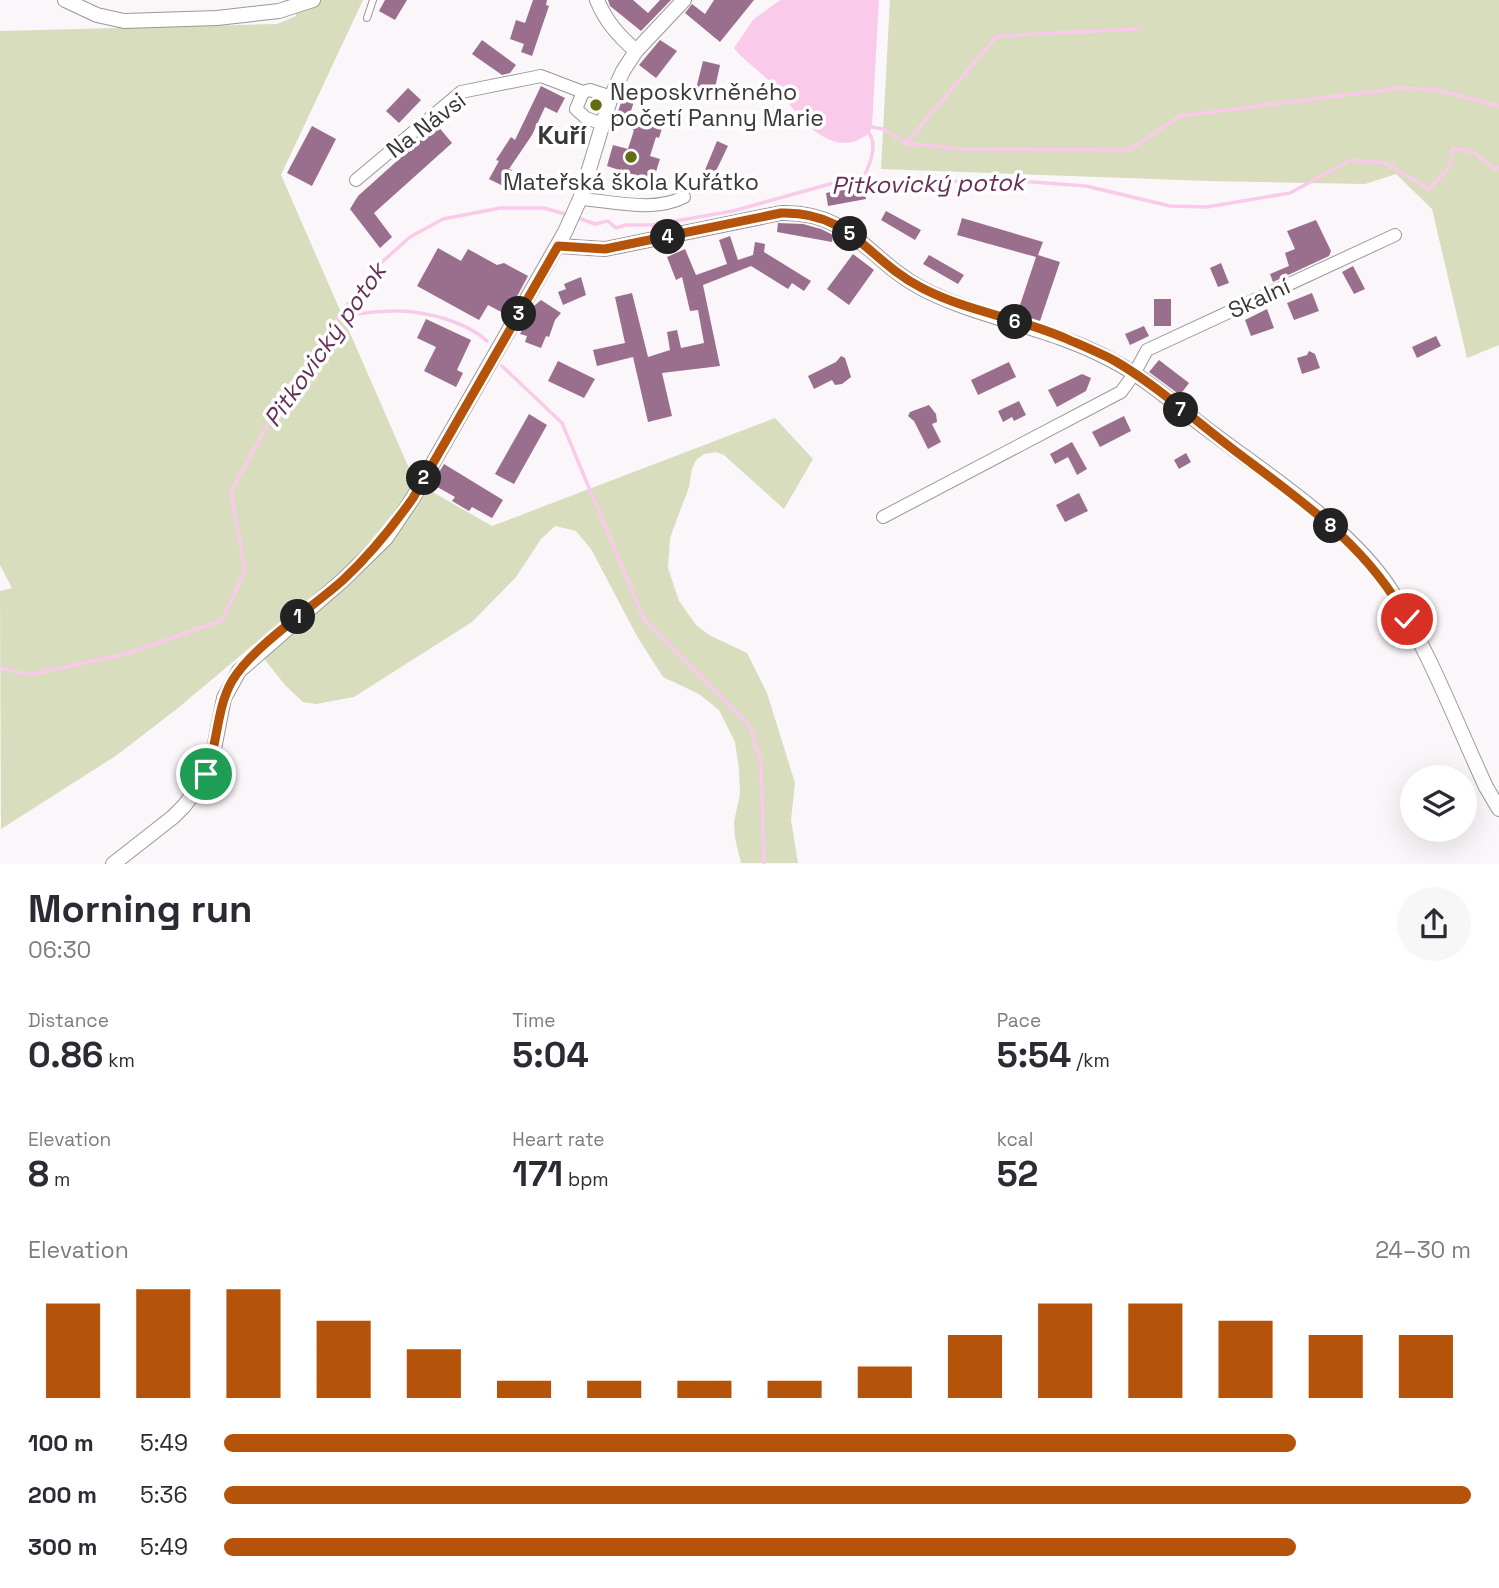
<!DOCTYPE html>
<meta charset="utf-8">
<style>
body{margin:0;font-family:"Space Grotesk",sans-serif;background:#f7f7f7;color:#2b2b33;height:100vh;display:flex;flex-direction:column;font-size:26px;white-space:nowrap}
*{box-sizing:border-box;margin:0}
p{font-size:23px;color:#7c7c81}
.icon{flex:none;width:38px;height:38px;fill:none;stroke:currentColor;stroke-width:2;stroke-linecap:round;stroke-linejoin:round}
.map{position:relative;height:864px;overflow:hidden}
.drawer{display:flex;flex-direction:column;background:#fff;flex:1}
.drawer>*{flex:none}
.tools{position:absolute;left:1400px;top:765px;display:grid;gap:14px}
.tools a{display:grid;place-items:center;width:77px;height:77px;border-radius:50%;background:#fff;box-shadow:0 7px 28px #0002;font-size:35px}
.pin{position:absolute;display:grid;place-items:center;width:60px;height:60px;color:#fff;margin:-30px;border:4px solid #fff;border-radius:50%;box-shadow:0 2px 7px #0007}
.km{position:absolute;width:35px;height:35px;margin:-18px;border-radius:50%;background:#222;color:#fff;font-size:19px;line-height:35px;text-align:center}
.round{display:grid;place-items:center;flex:none;width:74px;height:74px;border-radius:37px;background:#f7f7f7}
.overview{display:flex;align-items:center;justify-content:space-between;height:119px;padding:0 28px}
h1{font-size:38px;font-weight:700;line-height:52px}
.metrics{display:grid;grid-template-columns:repeat(3,1fr);gap:10px;height:119px;padding:7px 28px}
.metrics div{display:grid;align-content:center}
.metrics b{font-size:35px;font-weight:700}
.metrics small{font-size:19px;font-weight:400}
.metrics p{font-size:19px}
.chart{height:196px;padding:14px 28px}
.chart p{display:flex;justify-content:space-between}
.chart svg{width:100%;height:126px;margin-top:7px;stroke:#b45309;stroke-width:6}
ul{padding:0 28px;list-style:none;font-size:23px}
li{display:grid;grid-template-columns:112px 84px 1fr;align-items:center;height:52px}
li i{height:18px;border-radius:9px;background:#b45309}
.map>svg:first-child{display:block}
.green{fill:#d8ddbe}
.water{fill:#facaeb}
.lines{fill:none;stroke-linecap:round;stroke-linejoin:round}
.stream{stroke:#facaeb;stroke-width:3.5}
.building{fill:#9a6f8d}
.service-casing{stroke:#9b9799;stroke-width:8}
.minor-casing{stroke:#9b9799;stroke-width:14}
.tertiary-casing{stroke:#9b9799;stroke-width:16}
.service{stroke:#fff;stroke-width:6}
.minor{stroke:#fff;stroke-width:12}
.tertiary{stroke:#fff;stroke-width:14}
.route-casing{stroke:#fff;stroke-width:14}
.route{stroke:#b45309;stroke-width:9}
.poi-dot{fill:#636c12;stroke:#fff;stroke-width:2.5}
.labels{text-anchor:middle;stroke-width:7;stroke-linejoin:round;paint-order:stroke}
.poi-label{font-size:23px;fill:#393738;stroke:#fff;text-anchor:start}
.street-label{font-size:23px;fill:#393738;stroke:#fff}
.water-label{font-size:24px;font-style:italic;fill:#662d57;stroke:#fff}
.quarter-label{font-size:26px;font-weight:bold;fill:#3a3739;stroke:#fff}
</style>
<div class="map">
<svg width="1499" height="864" viewBox="0 0 1499 864">
<rect width="100%" height="100%" fill="#fbf6f9"/>
<!-- green -->
<g class="green">
<path d="M 294,0 L 363,0 L 281,175 L 415,482 L 492,526 L 775,418 L 813,459 L 784,509 L 724,455 L 716,452 L 704,454 L 696,460 L 692,469 L 689,487 L 670,538 L 668,568 L 679,601 L 696,625 L 709,635 L 747,653 L 767,693 L 795,783 L 791,820 L 798,863 L 741,863 L 735,838 L 734,822 L 740,794 L 739,769 L 735,742 L 719,710 L 699,694 L 663,677 L 638,638 L 591,549 L 576,531 L 555,526 L 541,539 L 516,577 L 472,622 L 354,697 L 316,704 L 303,702 L 285,685 L 253,645 L 178,708 L 117,755 L 1,829 L 0,591 L 12,588 L 0,565 L 0,31 L 277,24 L 296,16 Z"/>
<path d="M 890,0 L 1499,0 L 1499,345 L 1467,358 L 1432,209 L 1396,174 L 1365,184 L 1209,181 L 881,169 Z"/>
</g>
<!-- water -->
<path class="water" d="M 780,0 L 879,0 L 872,127 C 869,135 863,138 856,141 C 819,153 792,104 770,82 C 761,72 740,57 734,48 L 753,20 Z"/>
<g class="lines">
<!-- stream -->
<g class="stream">
<path d="M 872,127 L 883,129 L 906,143 L 960,149 L 1129,150 L 1180,116 L 1401,88 L 1436,90 L 1499,106"/>
<path d="M 906,143 L 997,36 L 1137,29"/>
<path d="M 861,183 C 868,168 879,148 869,133"/>
<path d="M 576,217 L 595,224 L 608,221 L 616,228 L 626,225 L 652,225 L 733,211 L 830,184 L 1007,180 L 1086,186 L 1170,206 L 1207,207 L 1290,193 L 1351,160 L 1385,163 L 1429,189 L 1449,168 L 1453,148 L 1475,153 L 1495,170 L 1499,167"/>
<path d="M 339,316 C 358,314 380,310 400,311 C 428,312 467,322 487,341"/>
<path d="M 502,366 L 562,423 L 644,619 L 749,725 L 761,761 L 764,864"/>
<path d="M 0,668 L 29,675 L 130,653 L 222,620 L 245,571 L 231,492 L 267,425 L 339,316 L 372,271 L 410,237 L 443,219 L 500,208 L 544,208 L 569,215"/>
</g>
</g>
<!-- building -->
<g class="building">
<path d="M 385,0 L 407,0 L 395,20 L 379,11 Z"/>
<path d="M 533,0 L 547,0 L 546,5 L 549,6 L 532,56 L 521,52 L 524,44 L 510,39 L 516,20 L 525,23 Z"/>
<path d="M 608,0 L 633,0 L 648,13 L 660,0 L 671,0 L 641,31 L 610,6 Z"/>
<path d="M 714,0 L 754,0 L 720,42 L 685,13 L 692,4 L 705,14 Z"/>
<path d="M 482,40 L 516,65 L 510,73 L 502,75 L 472,54 Z"/>
<path d="M 660,40 L 677,51 L 656,78 L 639,65 Z"/>
<path d="M 703,61 L 720,65 L 713,97 L 695,93 Z"/>
<path d="M 541,86 L 565,98 L 557,113 L 545,107 L 532,135 L 509,169 L 512,170 L 503,186 L 489,179 L 499,161 L 496,160 L 511,137 L 515,140 Z"/>
<path d="M 408,88 L 421,100 L 399,123 L 386,111 Z"/>
<path d="M 625,91 L 636,95 L 630,114 L 663,125 L 659,138 L 656,137 L 650,156 L 660,159 L 653,181 L 607,166 L 613,145 L 628,149 L 634,130 L 614,123 Z"/>
<path d="M 437,125 L 452,143 L 374,213 L 392,237 L 380,248 L 350,209 L 358,196 Z"/>
<path d="M 312,126 L 336,139 L 312,186 L 287,173 Z"/>
<path d="M 717,141 L 728,146 L 715,173 L 705,170 Z"/>
<path d="M 864,186 L 866,199 L 828,206 L 826,193 Z"/>
<path d="M 886,211 L 921,230 L 915,240 L 881,220 Z"/>
<path d="M 962,218 L 1043,242 L 1038,255 L 1060,262 L 1040,321 L 1017,314 L 1036,257 L 957,235 Z"/>
<path d="M 1316,220 L 1331,251 L 1329,256 L 1273,282 L 1270,274 L 1289,266 L 1285,253 L 1295,249 L 1287,231 Z"/>
<path d="M 778,223 L 803,224 L 821,229 L 833,235 L 832,242 L 777,232 Z"/>
<path d="M 730,236 L 738,260 L 753,255 L 755,242 L 765,244 L 764,252 L 811,281 L 804,291 L 792,283 L 788,289 L 751,266 L 703,285 L 720,366 L 662,373 L 672,416 L 648,422 L 633,357 L 597,366 L 593,350 L 625,343 L 615,297 L 632,293 L 648,357 L 670,350 L 667,332 L 677,330 L 681,348 L 704,343 L 698,310 L 690,311 L 682,277 L 676,280 L 667,257 L 685,249 L 696,275 L 727,264 L 719,240 Z"/>
<path d="M 438,248 L 461,261 L 468,249 L 497,265 L 504,263 L 528,276 L 507,315 L 488,305 L 479,320 L 417,286 Z"/>
<path d="M 853,254 L 874,270 L 849,305 L 827,289 Z"/>
<path d="M 929,255 L 964,275 L 958,284 L 923,264 Z"/>
<path d="M 1221,263 L 1229,283 L 1218,287 L 1210,268 Z"/>
<path d="M 1353,266 L 1365,289 L 1354,294 L 1342,272 Z"/>
<path d="M 581,277 L 586,295 L 563,305 L 558,292 L 566,289 L 564,284 Z"/>
<path d="M 1312,293 L 1319,311 L 1294,320 L 1287,303 Z"/>
<rect x="1154" y="299" width="17" height="27"/>
<path d="M 541,300 L 561,313 L 555,320 L 549,337 L 546,336 L 541,348 L 525,342 L 527,336 L 520,334 L 534,306 Z"/>
<path d="M 1267,309 L 1274,328 L 1251,336 L 1245,320 Z"/>
<path d="M 426,319 L 471,340 L 457,370 L 463,373 L 456,387 L 424,371 L 436,347 L 417,338 Z"/>
<path d="M 1144,326 L 1149,336 L 1130,345 L 1125,334 Z"/>
<path d="M 1436,336 L 1441,346 L 1417,358 L 1412,347 Z"/>
<path d="M 1309,351 L 1315,354 L 1320,368 L 1302,374 L 1297,358 L 1307,355 Z"/>
<path d="M 841,356 L 845,358 L 851,377 L 842,384 L 835,385 L 832,380 L 814,389 L 808,376 L 836,362 Z"/>
<path d="M 1159,360 L 1189,383 L 1180,395 L 1149,372 Z"/>
<path d="M 558,361 L 595,379 L 584,398 L 548,381 Z"/>
<path d="M 1009,362 L 1016,377 L 978,395 L 971,380 Z"/>
<path d="M 1082,374 L 1091,378 L 1086,391 L 1057,407 L 1048,390 Z"/>
<path d="M 1019,401 L 1026,415 L 1014,421 L 1012,417 L 1003,422 L 998,411 Z"/>
<path d="M 929,405 L 936,414 L 937,422 L 932,424 L 941,442 L 928,449 L 914,421 L 908,416 L 910,412 Z"/>
<path d="M 529,414 L 547,425 L 514,484 L 495,474 Z"/>
<path d="M 1124,416 L 1131,431 L 1100,447 L 1092,432 Z"/>
<path d="M 1072,442 L 1087,469 L 1077,475 L 1068,457 L 1055,464 L 1050,454 Z"/>
<path d="M 1186,453 L 1191,462 L 1179,469 L 1174,460 Z"/>
<path d="M 444,464 L 503,500 L 492,518 L 472,507 L 469,511 L 452,501 L 455,497 L 432,484 Z"/>
<path d="M 1079,493 L 1088,511 L 1065,522 L 1056,505 Z"/>
</g>
<g class="lines">
<defs>
<path id="service" d="M 367,18 L 373,0"/>
<g id="minor">
<path d="M 583,92 L 576,109 L 586,118 L 603,124"/>
<path d="M 356,180 L 461,92 L 541,76 L 583,92 L 590,90 L 611,97"/>
<path d="M 580,199 C 613,201 653,213 684,197"/>
<path d="M 883,517 L 1121,392 L 1134,374 L 1147,350 L 1395,235"/>
</g>
<g id="tertiary">
<path d="M 65,0 L 97,15 L 124,21 L 217,18 L 279,11 L 313,0"/>
<path d="M 597,0 C 606,22 619,36 636,51"/>
<path d="M 558,246 L 605,249 L 781,213 C 851,211 867,259 921,288 C 982,320 1052,327 1113,361 C 1147,379 1177,406 1207,429 C 1266,474 1353,529 1392,592 C 1430,653 1456,722 1486,787 L 1499,809"/>
<path d="M 113,864 L 173,817 L 184,806 L 200,785 L 213,754 L 224,698 L 239,671 L 343,580 L 386,538 L 413,498 L 565,232 L 580,199 L 611,97 L 623,71 L 636,51 L 684,0"/>
</g>
</defs>
<!-- service casing -->
<use href="#service" class="service-casing"/>
<!-- minor casing -->
<use href="#minor" class="minor-casing"/>
<!-- tertiary casing -->
<use href="#tertiary" class="tertiary-casing"/>
<!-- service -->
<use href="#service" class="service"/>
<!-- minor -->
<use href="#minor" class="minor"/>
<!-- tertiary -->
<use href="#tertiary" class="tertiary"/>
</g>
<g class="lines">
<defs>
<path id="route" d="M 206,774 C 218,744 216,709 232,681 C 253,646 312,608 343,580 C 371,554 391,529 413,498 L 558,246 L 605,249 L 781,213 C 851,211 867,260 922,288 C 968,312 1020,318 1067,339 C 1083,346 1100,353 1115,361 C 1156,385 1192,418 1230,447 C 1297,498 1366,543 1407,619"/>
</defs>
<!-- route casing -->
<use href="#route" class="route-casing"/>
<!-- route -->
<use href="#route" class="route"/>
</g>
<!-- markers -->
<g class="poi-dot">
<circle cx="596" cy="105" r="7"/>
<circle cx="631" cy="157" r="7"/>
</g>
<g class="labels">
<!-- poi labels -->
<g class="poi-label">
<text x="610" y="100">Neposkvrněného<tspan x="610" dy="26">početí Panny Marie</tspan></text>
<text x="631" y="190" text-anchor="middle">Mateřská škola Kuřátko</text>
</g>
<!-- street labels -->
<g class="street-label">
<text transform="translate(426 125) rotate(-37)" y="8">Na Návsi</text>
<text transform="translate(1259 298) rotate(-25)" y="8">Skalní</text>
</g>
<!-- water labels -->
<g class="water-label">
<text transform="translate(928 184) rotate(-1)" y="8">Pitkovický potok</text>
<text transform="translate(325 345) rotate(-55)" y="8">Pitkovický potok</text>
</g>
<!-- quarter labels -->
<g class="quarter-label">
<text x="562" y="144">Kuří</text>
</g>
</g>
</svg>
<div class="tools">
<a><svg class="icon" aria-label="layers" viewBox="0 0 24 24"><path d="M12 4l9 5-9 5-9-5zM3 14l9 5 9-5"/></svg></a>
</div>
<div class="pin" style="left:206px;top:774px;background:#1e9e55"><svg class="icon" aria-label="arrive" viewBox="0 0 24 24"><path d="M6 21V4h12l-3 4 3 4H6"/></svg></div>
<div class="pin" style="left:1407px;top:619px;background:#d93025"><svg class="icon" aria-label="check" viewBox="0 0 24 24"><path d="M5 12l5 5 9-10"/></svg></div>
<b class="km" style="left:298px;top:617px">1</b>
<b class="km" style="left:424px;top:478px">2</b>
<b class="km" style="left:519px;top:314px">3</b>
<b class="km" style="left:668px;top:237px">4</b>
<b class="km" style="left:850px;top:234px">5</b>
<b class="km" style="left:1015px;top:322px">6</b>
<b class="km" style="left:1181px;top:410px">7</b>
<b class="km" style="left:1331px;top:526px">8</b>
</div>
<section class="drawer">
<div class="overview"><div><h1>Morning run</h1><p>06:30</p></div><a class="round"><svg class="icon" aria-label="share" viewBox="0 0 24 24"><path d="M12 15V3M7 8l5-5 5 5M5 13v7h14v-7"/></svg></a></div>
<div class="metrics">
<div><p>Distance</p><b>0.86<small> km</small></b></div>
<div><p>Time</p><b>5:04</b></div>
<div><p>Pace</p><b>5:54<small> /km</small></b></div>
</div>
<div class="metrics">
<div><p>Elevation</p><b>8<small> m</small></b></div>
<div><p>Heart rate</p><b>171<small> bpm</small></b></div>
<div><p>kcal</p><b>52</b></div>
</div>
<div class="chart"><p><span>Elevation</span>24–30 m</p>
<svg viewBox="0 0 160 44" preserveAspectRatio="none"><path d="M5 44V11M15 44V6M25 44V6M35 44V17M45 44V27M55 44V38M65 44V38M75 44V38M85 44V38M95 44V33M105 44V22M115 44V11M125 44V11M135 44V17M145 44V22M155 44V22"/></svg>
</div>
<ul>
<li><b>100 m</b>5:49<i style="width:86%"></i></li>
<li><b>200 m</b>5:36<i style="width:100%"></i></li>
<li><b>300 m</b>5:49<i style="width:86%"></i></li>
</ul>
</section>
